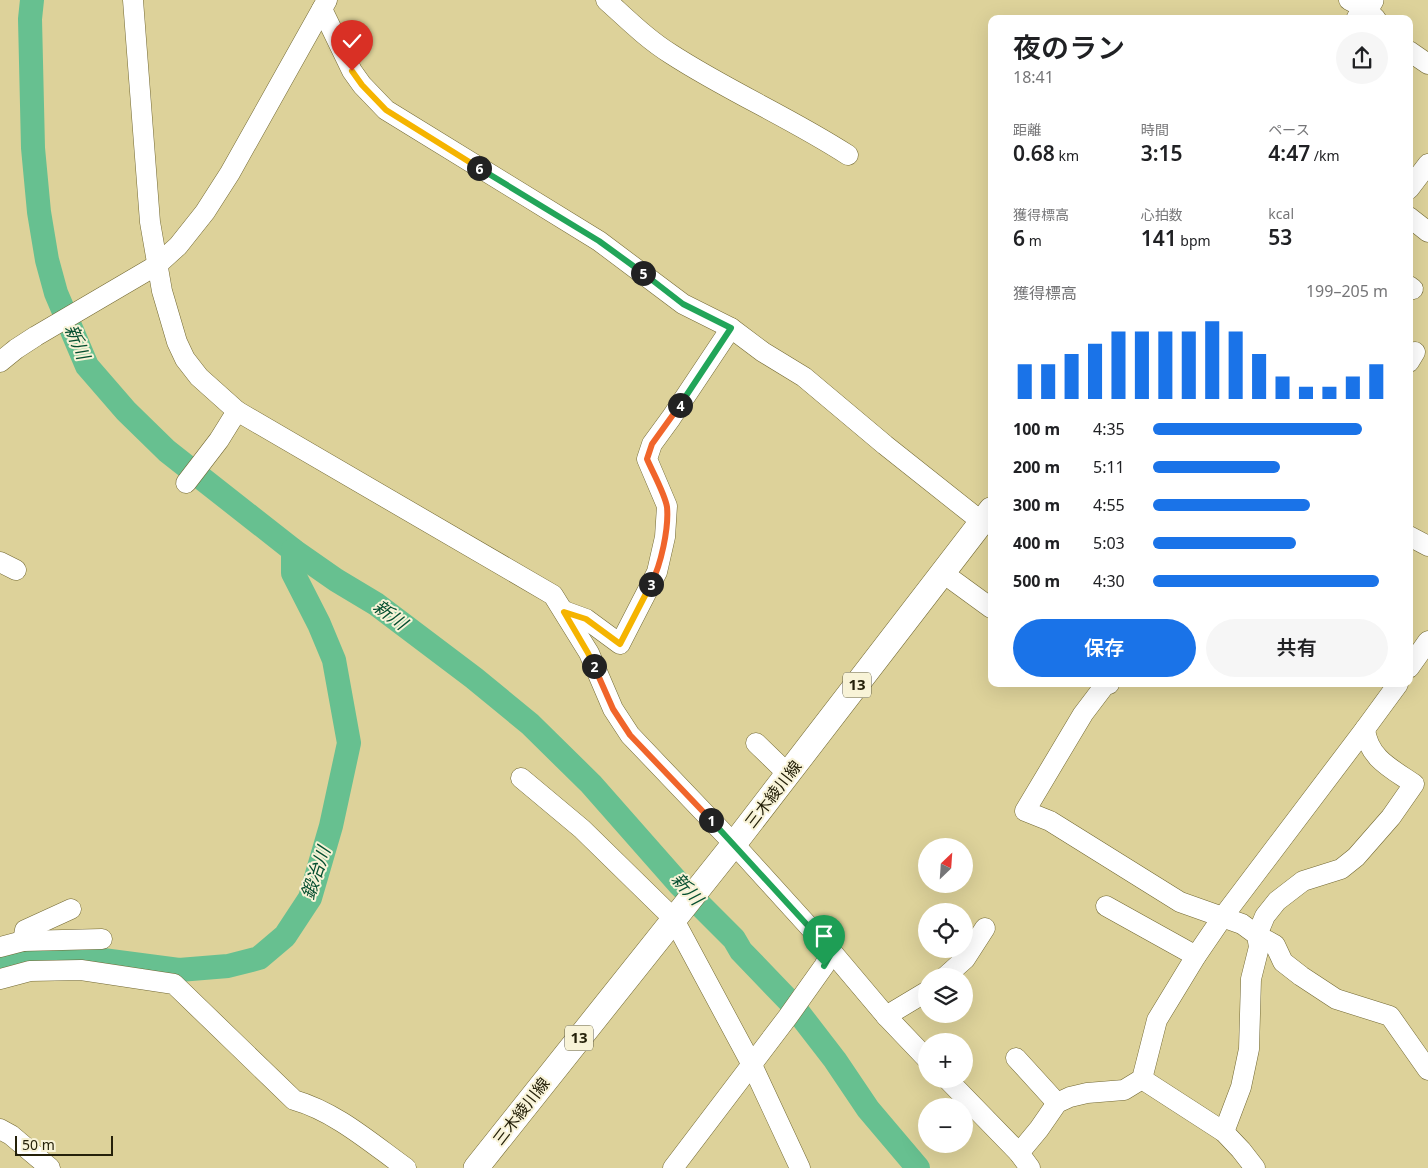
<!DOCTYPE html>
<html lang="ja">
<meta charset="utf-8">
<style>
body{margin:0;font-family:"Noto Sans","Noto Sans JP",sans-serif;background:#f6f6f6;color:#202124;height:100vh;display:flex;flex-direction:column;font-size:19px;white-space:nowrap}
*{box-sizing:border-box;margin:0}
p{font-size:16px;color:#757577}
.icon{flex:none;width:28px;height:28px;fill:none;stroke:currentColor;stroke-width:2;stroke-linecap:round;stroke-linejoin:round}
.map{position:relative;flex:1;overflow:hidden}
.panel{position:absolute;left:988px;top:15px;width:425px;height:672px;display:flex;flex-direction:column;background:#fff;border-radius:10px;box-shadow:0 5px 20px #0002}
.panel>*{flex:none}
.needle{width:32px;rotate:25deg}
.tools{position:absolute;left:918px;top:838px;display:grid;gap:10px}
.tools a{display:grid;place-items:center;width:55px;height:55px;border-radius:50%;background:#fff;box-shadow:0 5px 20px #0002;font-size:25px}
.scale{position:absolute;left:15px;bottom:12px;width:98px;box-sizing:border-box;padding-left:5px;border:2px solid #25210a;border-top:0;font-size:14px;line-height:18px;white-space:nowrap;color:#25210a;-webkit-text-stroke:4px #f8f3d7;paint-order:stroke}
.pin{position:absolute;display:grid;place-items:center;width:42px;height:42px;color:#fff;margin:-51px -21px;border-radius:50% 50% 50% 0;rotate:-45deg;box-shadow:0 0 5px #0007}
.pin .icon{rotate:45deg}
.km{position:absolute;width:25px;height:25px;margin:-12px;border-radius:50%;background:#222;color:#fff;font-size:14px;line-height:25px;text-align:center}
.round{display:grid;place-items:center;flex:none;width:52px;height:52px;border-radius:26px;background:#f6f6f6}
.overview{display:flex;align-items:center;justify-content:space-between;height:85px;padding:0 25px}
h1{font-size:28px;font-weight:600;line-height:38px}
.metrics{display:grid;grid-template-columns:repeat(3,1fr);gap:8px;height:85px;padding:5px 25px}
.metrics div{display:grid;align-content:center}
.metrics b{font-size:21px;font-weight:600}
.metrics small{font-size:14px;font-weight:400}
.metrics p{font-size:14px}
.chart{height:140px;padding:10px 25px}
.chart p{display:flex;justify-content:space-between}
.chart svg{width:100%;height:90px;margin-top:5px;stroke:#1a73e8;stroke-width:6}
.button{display:flex;gap:10px;margin-top:auto;padding:10px 25px}
.button a{flex:1;height:58px;border-radius:30px;background:#1a73e8;color:#fff;font-size:20px;font-weight:600;line-height:58px;text-align:center}
.button a+a{background:#f6f6f6;color:#202124}
ul{padding:0 25px;list-style:none;font-size:16px}
li{display:grid;grid-template-columns:80px 60px 1fr;align-items:center;height:38px}
li i{height:12px;border-radius:6px;background:#1a73e8}
.map>svg:first-child{display:block}
.lines{fill:none;stroke-linecap:round;stroke-linejoin:round}
.river{stroke:#67c090;stroke-width:24}
.minor-casing{stroke:#726832;stroke-width:21}
.major-casing{stroke:#726832;stroke-width:26}
.minor{stroke:#fff;stroke-width:20}
.major{stroke:#fff;stroke-width:25}
.split-1-casing{stroke:#fff;stroke-width:10}
.split-2-casing{stroke:#fff;stroke-width:10}
.split-3-casing{stroke:#fff;stroke-width:10}
.split-4-casing{stroke:#fff;stroke-width:10}
.split-5-casing{stroke:#fff;stroke-width:10}
.split-6-casing{stroke:#fff;stroke-width:10}
.split-7-casing{stroke:#fff;stroke-width:10}
.split-1{stroke:#22a559;stroke-width:6}
.split-2{stroke:#f0652b;stroke-width:6}
.split-3{stroke:#f5b400;stroke-width:6}
.split-4{stroke:#f0652b;stroke-width:6}
.split-5{stroke:#22a559;stroke-width:6}
.split-6{stroke:#22a559;stroke-width:6}
.split-7{stroke:#f5b400;stroke-width:6}
.labels{text-anchor:middle;stroke-width:4;stroke-linejoin:round;paint-order:stroke}
.shield{fill:#f8f3d7;stroke:#646048;stroke-width:1}
.shield-label{font-size:15px;font-weight:bold;fill:#25210a}
.street-label{font-size:16px;fill:#25210a;stroke:#f8f3d7}
.water-label{font-size:18px;font-style:italic;fill:#054f30;stroke:#f8f3d7}
</style>
<div class="map">
<svg width="1428" height="1168" viewBox="0 0 1428 1168">
<rect width="100%" height="100%" fill="#ddd29a"/>
<g class="lines">
<!-- river -->
<g class="river">
<path d="M 32,0 L 30,19 L 33,148 L 39,212 L 47,260 L 56,293 L 87,366 L 126,411 L 167,451 L 293,550 L 336,580 L 376,604 L 474,678 L 530,724 L 591,784 L 680,885 L 734,939 L 741,951 L 791,1003 L 835,1060 L 868,1109 L 918,1168"/>
<path d="M 0,964 L 57,954 L 179,970 L 228,966 L 259,958 L 285,936 L 310,898 L 331,826 L 349,743 L 334,660 L 319,624 L 293,573 L 293,550"/>
</g>
<defs>
<g id="minor">
<path d="M 133,0 L 150,222 L 162,291 L 177,342 L 185,359 L 199,377 L 237,411 L 553,595 L 589,653 L 613,709 L 630,735 L 734,844 L 832,952 L 886,1016 L 926,1058"/>
<path d="M 606,0 C 627,19 647,39 671,54 C 728,91 791,118 848,155"/>
<path d="M 1349,0 L 1366,9 L 1376,19"/>
<path d="M 322,9 L 352,71 L 362,85 L 386,110 L 599,241 L 683,304 L 731,328 L 763,352 L 804,377 L 885,445 L 982,522"/>
<path d="M 1409,51 L 1428,64"/>
<path d="M 1409,189 L 1428,164"/>
<path d="M 1409,217 L 1428,232"/>
<path d="M 1409,286 L 1413,289"/>
<path d="M 0,362 L 16,349 L 36,336 L 157,265 L 178,246 L 205,212 L 230,173 L 327,0"/>
<path d="M 1409,362 L 1415,352"/>
<path d="M 186,483 L 219,440 L 237,411"/>
<path d="M 1409,536 L 1428,546"/>
<path d="M 0,562 L 16,570"/>
<path d="M 943,573 L 991,608"/>
<path d="M 564,611 L 586,619 L 620,644 L 657,572 L 665,537 L 667,506 L 647,459 L 652,444 L 671,418 L 731,328"/>
<path d="M 1409,668 L 1428,641"/>
<path d="M 1109,684 L 1105,685 L 1083,714 L 1025,811 L 1050,821 L 1180,902 L 1242,924 L 1257,935 L 1259,947 L 1251,979 L 1249,1049 L 1241,1087 L 1224,1132"/>
<path d="M 1365,729 C 1368,758 1392,769 1414,784 L 1391,817 L 1356,857 L 1341,869 L 1303,881 L 1277,901 L 1265,916 L 1257,935 L 1275,945 L 1283,962 L 1301,976 L 1336,999 L 1390,1016 L 1428,1070"/>
<path d="M 756,743 L 788,774"/>
<path d="M 521,778 L 582,829 L 673,918 L 752,1065 L 800,1168"/>
<path d="M 1106,906 L 1196,956"/>
<path d="M 23,941 L 25,930 L 71,909"/>
<path d="M 0,947 L 23,941 L 102,939"/>
<path d="M 946,976 L 965,959 L 985,928"/>
<path d="M 0,979 L 30,971 L 81,970 L 174,984 L 294,1100 C 336,1112 371,1143 406,1168"/>
<path d="M 886,1016 L 926,992"/>
<path d="M 1016,1058 L 1057,1103"/>
<path d="M 947,1079 L 1019,1153 L 1030,1168"/>
<path d="M 1142,1079 L 1224,1132 L 1241,1150 L 1255,1168"/>
<path d="M 0,1129 L 11,1135 L 50,1168"/>
<path d="M 1019,1153 L 1039,1129 L 1057,1103 L 1070,1097 L 1087,1093 L 1124,1090 L 1142,1079 L 1157,1020 L 1196,956 L 1222,918 L 1365,729 L 1398,684"/>
<path d="M 673,1168 L 787,1018 L 824,966 L 832,952"/>
</g>
<g id="major">
<path d="M 1359,19 L 1371,0"/>
<path d="M 476,1168 L 734,844 L 991,510"/>
</g>
</defs>
<!-- minor casing -->
<use href="#minor" class="minor-casing"/>
<!-- major casing -->
<use href="#major" class="major-casing"/>
<!-- minor -->
<use href="#minor" class="minor"/>
<!-- major -->
<use href="#major" class="major"/>
</g>
<g class="lines">
<defs>
<path id="split-1" d="M 711,820 L 832,952 L 824,966"/>
<path id="split-2" d="M 594,666 L 613,709 L 630,735 L 711,820"/>
<path id="split-3" d="M 594,666 L 588,653 L 564,612 L 586,619 L 620,644 L 651,584"/>
<path id="split-4" d="M 651,584 C 661,565 669,528 667,507 C 665,494 652,471 647,459 L 652,444 L 680,405"/>
<path id="split-5" d="M 643,273 L 683,304 L 731,328 L 680,405"/>
<path id="split-6" d="M 479,168 L 599,241 L 643,273"/>
<path id="split-7" d="M 352,71 L 362,85 L 386,110 L 479,168"/>
</defs>
<!-- split-1 casing -->
<use href="#split-1" class="split-1-casing"/>
<!-- split-2 casing -->
<use href="#split-2" class="split-2-casing"/>
<!-- split-3 casing -->
<use href="#split-3" class="split-3-casing"/>
<!-- split-4 casing -->
<use href="#split-4" class="split-4-casing"/>
<!-- split-5 casing -->
<use href="#split-5" class="split-5-casing"/>
<!-- split-6 casing -->
<use href="#split-6" class="split-6-casing"/>
<!-- split-7 casing -->
<use href="#split-7" class="split-7-casing"/>
<!-- split-1 -->
<use href="#split-1" class="split-1"/>
<!-- split-2 -->
<use href="#split-2" class="split-2"/>
<!-- split-3 -->
<use href="#split-3" class="split-3"/>
<!-- split-4 -->
<use href="#split-4" class="split-4"/>
<!-- split-5 -->
<use href="#split-5" class="split-5"/>
<!-- split-6 -->
<use href="#split-6" class="split-6"/>
<!-- split-7 -->
<use href="#split-7" class="split-7"/>
</g>
<g class="labels">
<!-- shield labels -->
<g class="shield">
<rect x="843" y="672.5" width="28" height="25" rx="4"/>
<rect x="565" y="1025.5" width="28" height="25" rx="4"/>
</g>
<g class="shield-label">
<text x="857" y="690">13</text>
<text x="579" y="1043">13</text>
</g>
<!-- street labels -->
<g class="street-label">
<text transform="translate(773 794) rotate(-52)" y="6">三木綾川線</text>
<text transform="translate(521 1111) rotate(-52)" y="6">三木綾川線</text>
</g>
<!-- water labels -->
<g class="water-label">
<text transform="translate(77 342) rotate(67)" y="6">新川</text>
<text transform="translate(390 615) rotate(37)" y="6">新川</text>
<text transform="translate(316 873) rotate(-71)" y="6">鍛冶川</text>
<text transform="translate(687 889) rotate(48)" y="6">新川</text>
</g>
</g>
</svg>
<div class="tools">
<a><svg class="needle" viewBox="-14 -14 28 28"><path d="M0-13l5 13h-10z" fill="#e53935"/><path d="M0 13l5-13h-10z" fill="#757577"/></svg></a>
<a><svg class="icon" aria-label="locate" viewBox="0 0 24 24"><circle cx="12" cy="12" r="6"/><path d="M12 2v4M12 18v4M2 12h4M18 12h4"/></svg></a>
<a><svg class="icon" aria-label="layers" viewBox="0 0 24 24"><path d="M12 4l9 5-9 5-9-5zM3 14l9 5 9-5"/></svg></a>
<a>+</a>
<a>−</a>
</div>
<div class="scale">50 m</div>
<div class="pin" style="left:824px;top:966px;background:#1e9e55"><svg class="icon" aria-label="arrive" viewBox="0 0 24 24"><path d="M6 21V4h12l-3 4 3 4H6"/></svg></div>
<div class="pin" style="left:352px;top:71px;background:#d93025"><svg class="icon" aria-label="check" viewBox="0 0 24 24"><path d="M5 12l5 5 9-10"/></svg></div>
<b class="km" style="left:711px;top:820px">1</b>
<b class="km" style="left:594px;top:666px">2</b>
<b class="km" style="left:651px;top:584px">3</b>
<b class="km" style="left:680px;top:405px">4</b>
<b class="km" style="left:643px;top:273px">5</b>
<b class="km" style="left:479px;top:168px">6</b>
<section class="panel">
<div class="overview"><div><h1>夜のラン</h1><p>18:41</p></div><a class="round"><svg class="icon" aria-label="share" viewBox="0 0 24 24"><path d="M12 15V3M7 8l5-5 5 5M5 13v7h14v-7"/></svg></a></div>
<div class="metrics">
<div><p>距離</p><b>0.68<small> km</small></b></div>
<div><p>時間</p><b>3:15</b></div>
<div><p>ペース</p><b>4:47<small> /km</small></b></div>
</div>
<div class="metrics">
<div><p>獲得標高</p><b>6<small> m</small></b></div>
<div><p>心拍数</p><b>141<small> bpm</small></b></div>
<div><p>kcal</p><b>53</b></div>
</div>
<div class="chart"><p><span>獲得標高</span>199–205 m</p>
<svg viewBox="0 0 160 44" preserveAspectRatio="none"><path d="M5 44V27M15 44V27M25 44V22M35 44V17M45 44V11M55 44V11M65 44V11M75 44V11M85 44V6M95 44V11M105 44V22M115 44V33M125 44V38M135 44V38M145 44V33M155 44V27"/></svg>
</div>
<ul>
<li><b>100 m</b>4:35<i style="width:89%"></i></li>
<li><b>200 m</b>5:11<i style="width:54%"></i></li>
<li><b>300 m</b>4:55<i style="width:67%"></i></li>
<li><b>400 m</b>5:03<i style="width:61%"></i></li>
<li><b>500 m</b>4:30<i style="width:96%"></i></li>
</ul>
<div class="button"><a>保存</a><a>共有</a></div>
</section>
</div>
